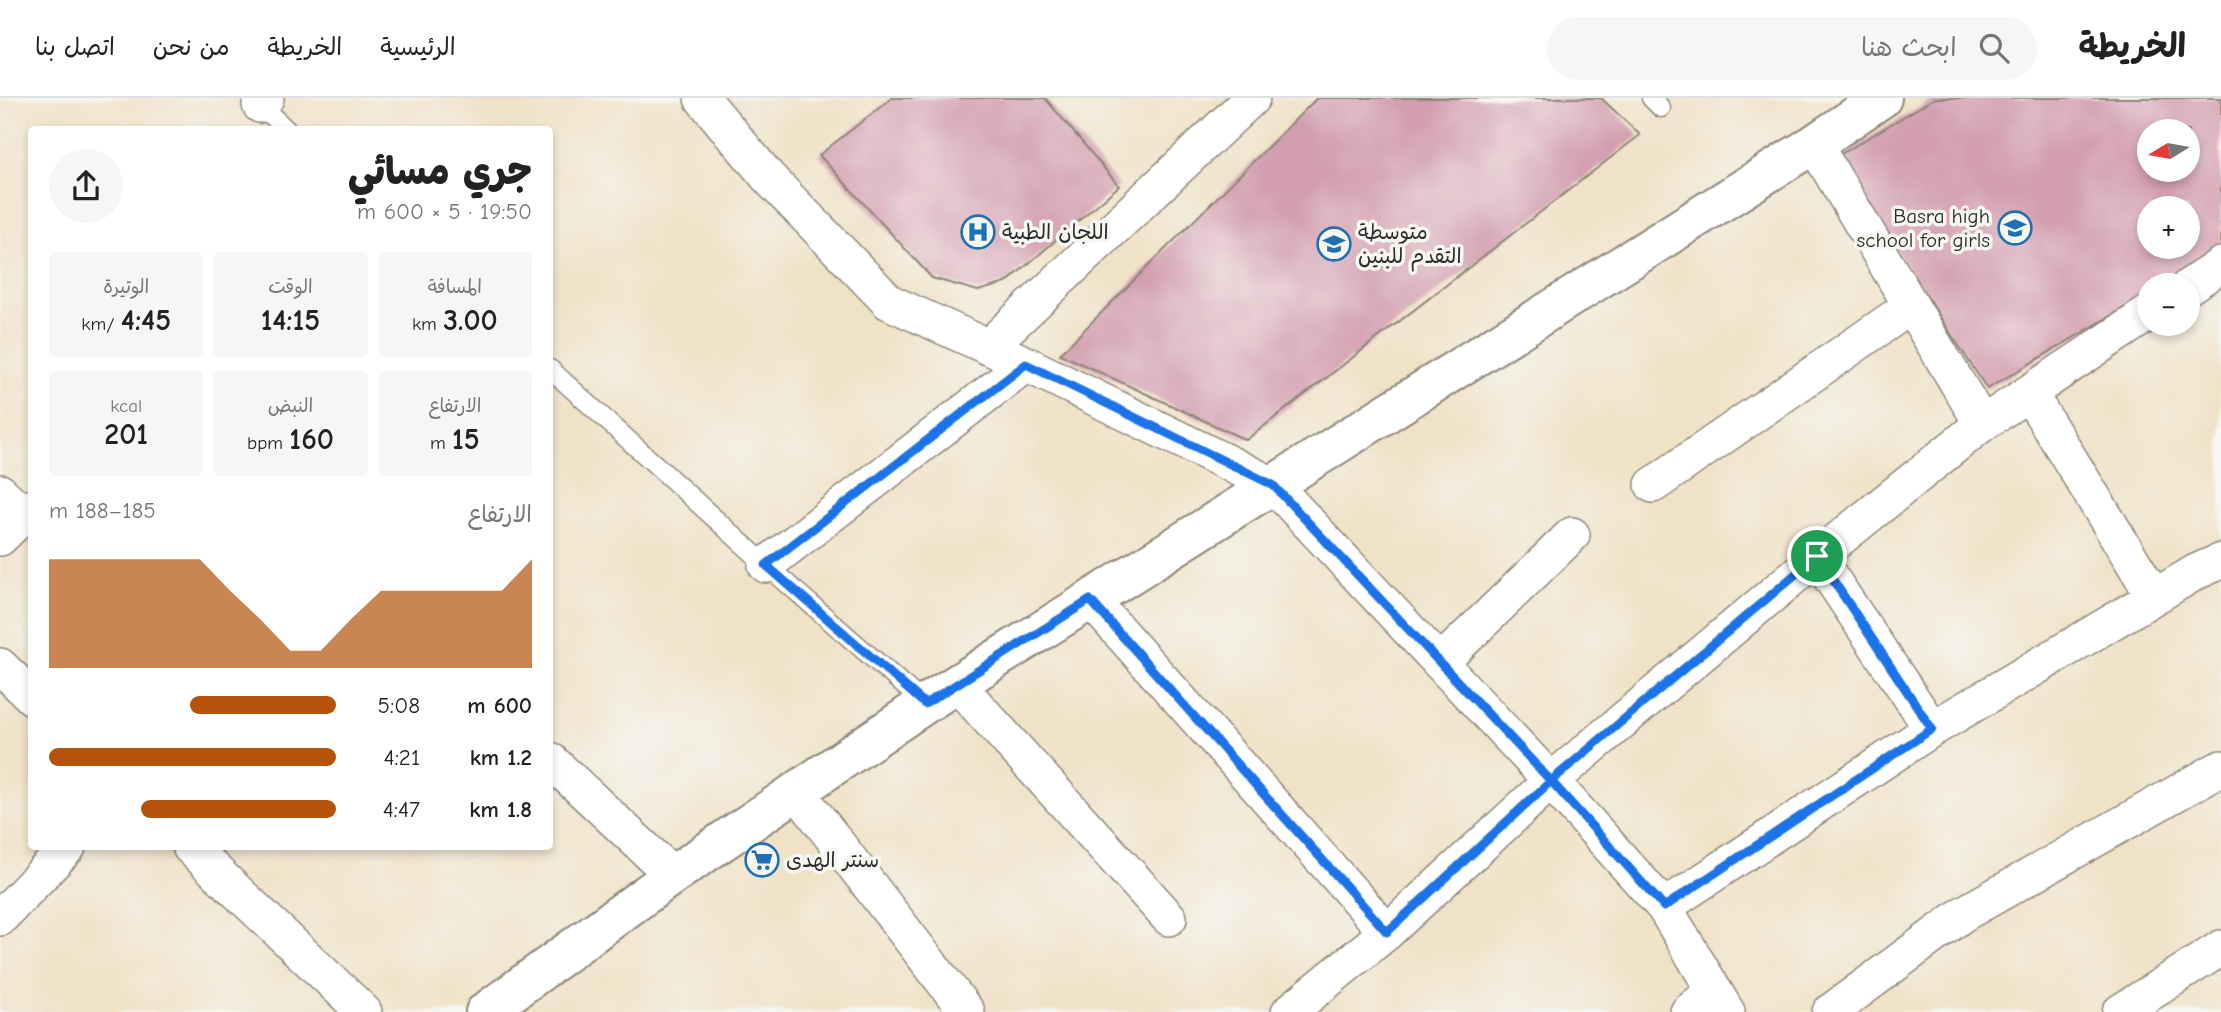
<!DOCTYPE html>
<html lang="ar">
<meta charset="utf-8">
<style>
body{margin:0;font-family:"Comic Neue","Playpen Sans Arabic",sans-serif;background:#f6f6f6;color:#222;direction:rtl;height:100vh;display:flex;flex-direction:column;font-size:26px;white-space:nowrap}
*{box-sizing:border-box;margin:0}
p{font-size:23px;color:#767676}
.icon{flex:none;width:38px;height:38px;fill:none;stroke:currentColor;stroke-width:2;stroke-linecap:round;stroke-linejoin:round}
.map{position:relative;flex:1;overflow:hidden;direction:ltr}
.sheet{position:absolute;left:28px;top:28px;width:525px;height:724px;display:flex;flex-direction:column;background:#fff;border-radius:7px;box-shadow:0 4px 10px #0003;direction:rtl}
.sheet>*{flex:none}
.needle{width:46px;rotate:259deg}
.buttons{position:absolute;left:2137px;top:21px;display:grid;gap:14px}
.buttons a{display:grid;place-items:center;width:63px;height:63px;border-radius:50%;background:#fff;box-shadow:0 4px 10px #0003;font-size:35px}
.pin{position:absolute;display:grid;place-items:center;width:60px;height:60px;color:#fff;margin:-30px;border:4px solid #fff;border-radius:50%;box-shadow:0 2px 7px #0007}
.round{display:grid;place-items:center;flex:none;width:74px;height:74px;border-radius:37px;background:#f6f6f6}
.head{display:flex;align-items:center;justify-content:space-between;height:119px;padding:0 21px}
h1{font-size:38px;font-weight:800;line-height:52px}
.metrics{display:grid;grid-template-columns:repeat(3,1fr);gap:10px;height:119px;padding:7px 21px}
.metrics div{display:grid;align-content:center;border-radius:7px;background:#f6f6f6;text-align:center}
.metrics b{font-size:30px;font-weight:800}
.metrics small{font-size:19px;font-weight:400}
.metrics p{font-size:19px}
.chart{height:196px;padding:14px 21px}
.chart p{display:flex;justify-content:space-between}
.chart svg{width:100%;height:126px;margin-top:7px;fill:#b45309;opacity:.7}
ul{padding:0 21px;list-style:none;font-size:23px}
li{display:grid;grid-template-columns:112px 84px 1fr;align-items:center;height:52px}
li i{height:18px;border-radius:9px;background:#b45309}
header{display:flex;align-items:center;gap:42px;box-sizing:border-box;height:98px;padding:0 35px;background:#fff;border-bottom:2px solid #e0e0e0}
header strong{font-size:33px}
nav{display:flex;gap:38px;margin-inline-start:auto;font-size:24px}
.search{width:490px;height:63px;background:#f6f6f6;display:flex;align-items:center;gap:18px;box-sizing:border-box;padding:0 24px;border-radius:38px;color:#767676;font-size:26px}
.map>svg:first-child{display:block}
.building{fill:#d39eaf;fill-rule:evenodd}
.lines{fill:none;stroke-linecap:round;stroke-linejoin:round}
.service-casing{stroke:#8e8679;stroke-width:21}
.minor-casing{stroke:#8e8679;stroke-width:38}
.tertiary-casing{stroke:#8e8679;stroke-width:42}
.service{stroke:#fff;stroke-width:18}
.minor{stroke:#fff;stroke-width:35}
.tertiary{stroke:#fff;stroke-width:38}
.route-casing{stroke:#fff;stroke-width:14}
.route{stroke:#1a73e8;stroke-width:9}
.labels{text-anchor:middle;stroke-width:7;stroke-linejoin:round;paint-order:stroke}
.poi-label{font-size:21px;fill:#2b2b2b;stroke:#f6f6f2;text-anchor:start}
</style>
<header>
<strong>الخريطة</strong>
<div class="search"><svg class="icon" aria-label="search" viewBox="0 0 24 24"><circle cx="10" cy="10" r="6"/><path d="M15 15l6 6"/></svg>ابحث هنا</div>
<nav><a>الرئيسية</a><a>الخريطة</a><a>من نحن</a><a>اتصل بنا</a></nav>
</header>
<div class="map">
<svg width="2221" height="914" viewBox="0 0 2221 914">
<rect width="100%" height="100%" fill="#f6f6f2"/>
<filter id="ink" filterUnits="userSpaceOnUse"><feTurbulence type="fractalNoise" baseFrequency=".0143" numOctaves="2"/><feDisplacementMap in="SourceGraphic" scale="14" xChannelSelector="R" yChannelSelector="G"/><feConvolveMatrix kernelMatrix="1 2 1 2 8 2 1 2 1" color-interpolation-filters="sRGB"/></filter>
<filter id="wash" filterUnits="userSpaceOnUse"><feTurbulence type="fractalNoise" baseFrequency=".00686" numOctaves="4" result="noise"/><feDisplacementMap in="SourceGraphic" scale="28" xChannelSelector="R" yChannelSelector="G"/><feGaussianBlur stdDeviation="1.57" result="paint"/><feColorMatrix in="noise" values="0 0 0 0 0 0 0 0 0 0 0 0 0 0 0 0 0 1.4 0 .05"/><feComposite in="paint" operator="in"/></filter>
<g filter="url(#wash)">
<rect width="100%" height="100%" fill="#f0e2c7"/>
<g id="blocks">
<!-- building -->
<g class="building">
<path d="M 892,0 L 1045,0 L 1119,88 L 1006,185 L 978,193 L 932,180 L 819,57 Z"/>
<path d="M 1317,0 L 1601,0 L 1640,37 L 1246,342 L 1060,256 Z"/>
<path d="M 1935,0 L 2221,0 L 2221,149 L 2162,187 L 2149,187 L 2149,195 L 1987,291 L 1836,59 ZM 2149,33 L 2188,33 L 2188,72 L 2149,72 ZM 2149,110 L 2188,110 L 2188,149 L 2149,149 Z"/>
</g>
</g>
</g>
<g filter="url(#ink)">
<use href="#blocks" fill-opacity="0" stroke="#8e8679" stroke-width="2"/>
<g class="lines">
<defs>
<g id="service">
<path d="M 1651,0 L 1661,10"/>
<path d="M 256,3 L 287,32"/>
<path d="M 550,271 L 766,467 L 925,606"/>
</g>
<g id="minor">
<path d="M 702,0 L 768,79 L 889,204 L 1026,266 L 1273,387 L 1551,683 L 1664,809 L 1727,914"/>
<path d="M 260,7 L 266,0"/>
<path d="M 1814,46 L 1982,326"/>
<path d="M 2188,189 L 2221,167"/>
<path d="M 988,249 L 1252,0"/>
<path d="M 2029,295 L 2154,498"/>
<path d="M 1653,387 L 1911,208"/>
<path d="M 0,394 L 24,417"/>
<path d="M 0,440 L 32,409"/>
<path d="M 1817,459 L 1932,631"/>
<path d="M 766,467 L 1026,266"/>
<path d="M 1091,502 L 1387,834"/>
<path d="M 1440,565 L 1572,437"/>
<path d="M 0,568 L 32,599"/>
<path d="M 957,586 L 1169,820"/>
<path d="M 550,662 L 673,777"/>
<path d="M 796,692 L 967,914"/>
<path d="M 190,749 L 364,914"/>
<path d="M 1664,809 L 1932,631 L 2196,474 L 2221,463"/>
<path d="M 0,820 L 68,749"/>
<path d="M 1289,914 L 1387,834 L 1551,683 L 1817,459 L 1982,326 L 2149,215"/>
<path d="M 1688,914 L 1714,893"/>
<path d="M 1830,914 L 1963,816 L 2221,670"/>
<path d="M 2120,914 L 2221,850"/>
</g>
<path id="tertiary" d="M 485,914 L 673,777 L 925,606 L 1814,46 L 1882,0"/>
</defs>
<!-- service casing -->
<use href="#service" class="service-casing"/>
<!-- minor casing -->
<use href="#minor" class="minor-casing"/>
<!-- tertiary casing -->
<use href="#tertiary" class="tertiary-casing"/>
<!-- service -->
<use href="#service" class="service"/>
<!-- minor -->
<use href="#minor" class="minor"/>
<!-- tertiary -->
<use href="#tertiary" class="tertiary"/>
</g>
</g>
<g class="lines" filter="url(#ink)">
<defs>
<path id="route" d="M 1817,458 L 1551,683 L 1273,387 L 1026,266 L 766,467 L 925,606 L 1090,502 L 1387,834 L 1551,683 L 1664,809 L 1932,631 L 1817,458"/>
</defs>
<!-- route casing -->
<use href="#route" class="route-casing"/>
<!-- route -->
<use href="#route" class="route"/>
</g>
<!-- icons -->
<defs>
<symbol id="school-ring" viewBox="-11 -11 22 22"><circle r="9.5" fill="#f6f6f2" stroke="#1f6fb2" stroke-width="1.5"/><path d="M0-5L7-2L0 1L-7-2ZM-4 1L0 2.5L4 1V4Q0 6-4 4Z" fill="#1f6fb2"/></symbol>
<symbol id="hospital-ring" viewBox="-11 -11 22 22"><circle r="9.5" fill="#f6f6f2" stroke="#1f6fb2" stroke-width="1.5"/><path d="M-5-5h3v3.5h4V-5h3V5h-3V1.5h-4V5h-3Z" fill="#1f6fb2"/></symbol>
<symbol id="supermarket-ring" viewBox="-11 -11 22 22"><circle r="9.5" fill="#f6f6f2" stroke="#1f6fb2" stroke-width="1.5"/><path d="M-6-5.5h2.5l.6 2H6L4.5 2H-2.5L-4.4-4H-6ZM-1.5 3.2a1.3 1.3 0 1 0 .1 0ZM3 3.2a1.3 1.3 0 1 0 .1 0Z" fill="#1f6fb2"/></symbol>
</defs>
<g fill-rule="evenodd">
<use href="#school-ring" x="1996" y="111" width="38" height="38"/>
<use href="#hospital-ring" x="959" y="115" width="38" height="38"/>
<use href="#school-ring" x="1315" y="127" width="38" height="38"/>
<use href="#supermarket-ring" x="743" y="743" width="38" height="38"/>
</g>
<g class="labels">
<!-- poi labels -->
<g class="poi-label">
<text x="1990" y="125" text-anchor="end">Basra high<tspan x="1990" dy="24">school for girls</tspan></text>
<text x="1002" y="141">اللجان الطبية</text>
<text x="1358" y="141">متوسطة<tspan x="1358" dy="24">التقدم للبنين</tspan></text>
<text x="786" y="769">سنتر الهدى</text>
</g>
</g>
</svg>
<div class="buttons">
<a><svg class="needle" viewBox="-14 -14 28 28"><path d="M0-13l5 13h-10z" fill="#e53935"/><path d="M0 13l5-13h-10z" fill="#767676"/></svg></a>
<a>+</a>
<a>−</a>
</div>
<div class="pin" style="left:1817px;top:458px;background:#1e9e55"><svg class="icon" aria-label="arrive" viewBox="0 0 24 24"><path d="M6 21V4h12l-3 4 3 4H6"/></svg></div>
<section class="sheet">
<div class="head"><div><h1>جري مسائي</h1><p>19:50 · 5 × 600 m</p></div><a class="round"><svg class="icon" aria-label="share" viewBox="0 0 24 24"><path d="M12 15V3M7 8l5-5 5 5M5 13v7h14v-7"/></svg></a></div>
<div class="metrics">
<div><p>المسافة</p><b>3.00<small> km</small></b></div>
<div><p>الوقت</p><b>14:15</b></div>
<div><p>الوتيرة</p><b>4:45<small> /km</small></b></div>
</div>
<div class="metrics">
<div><p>الارتفاع</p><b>15<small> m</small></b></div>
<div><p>النبض</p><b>160<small> bpm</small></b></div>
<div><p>kcal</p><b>201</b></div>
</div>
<div class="chart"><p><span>الارتفاع</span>185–188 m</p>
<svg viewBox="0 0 160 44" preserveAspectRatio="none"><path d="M0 44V6L10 6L20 6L30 6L40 6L50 6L60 17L70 27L80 38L90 38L100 27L110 17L120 17L130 17L140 17L150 17L160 6V44z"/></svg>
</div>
<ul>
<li><b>600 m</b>5:08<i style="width:51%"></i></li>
<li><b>1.2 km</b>4:21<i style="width:100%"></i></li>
<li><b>1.8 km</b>4:47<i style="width:68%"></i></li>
</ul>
</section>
</div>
